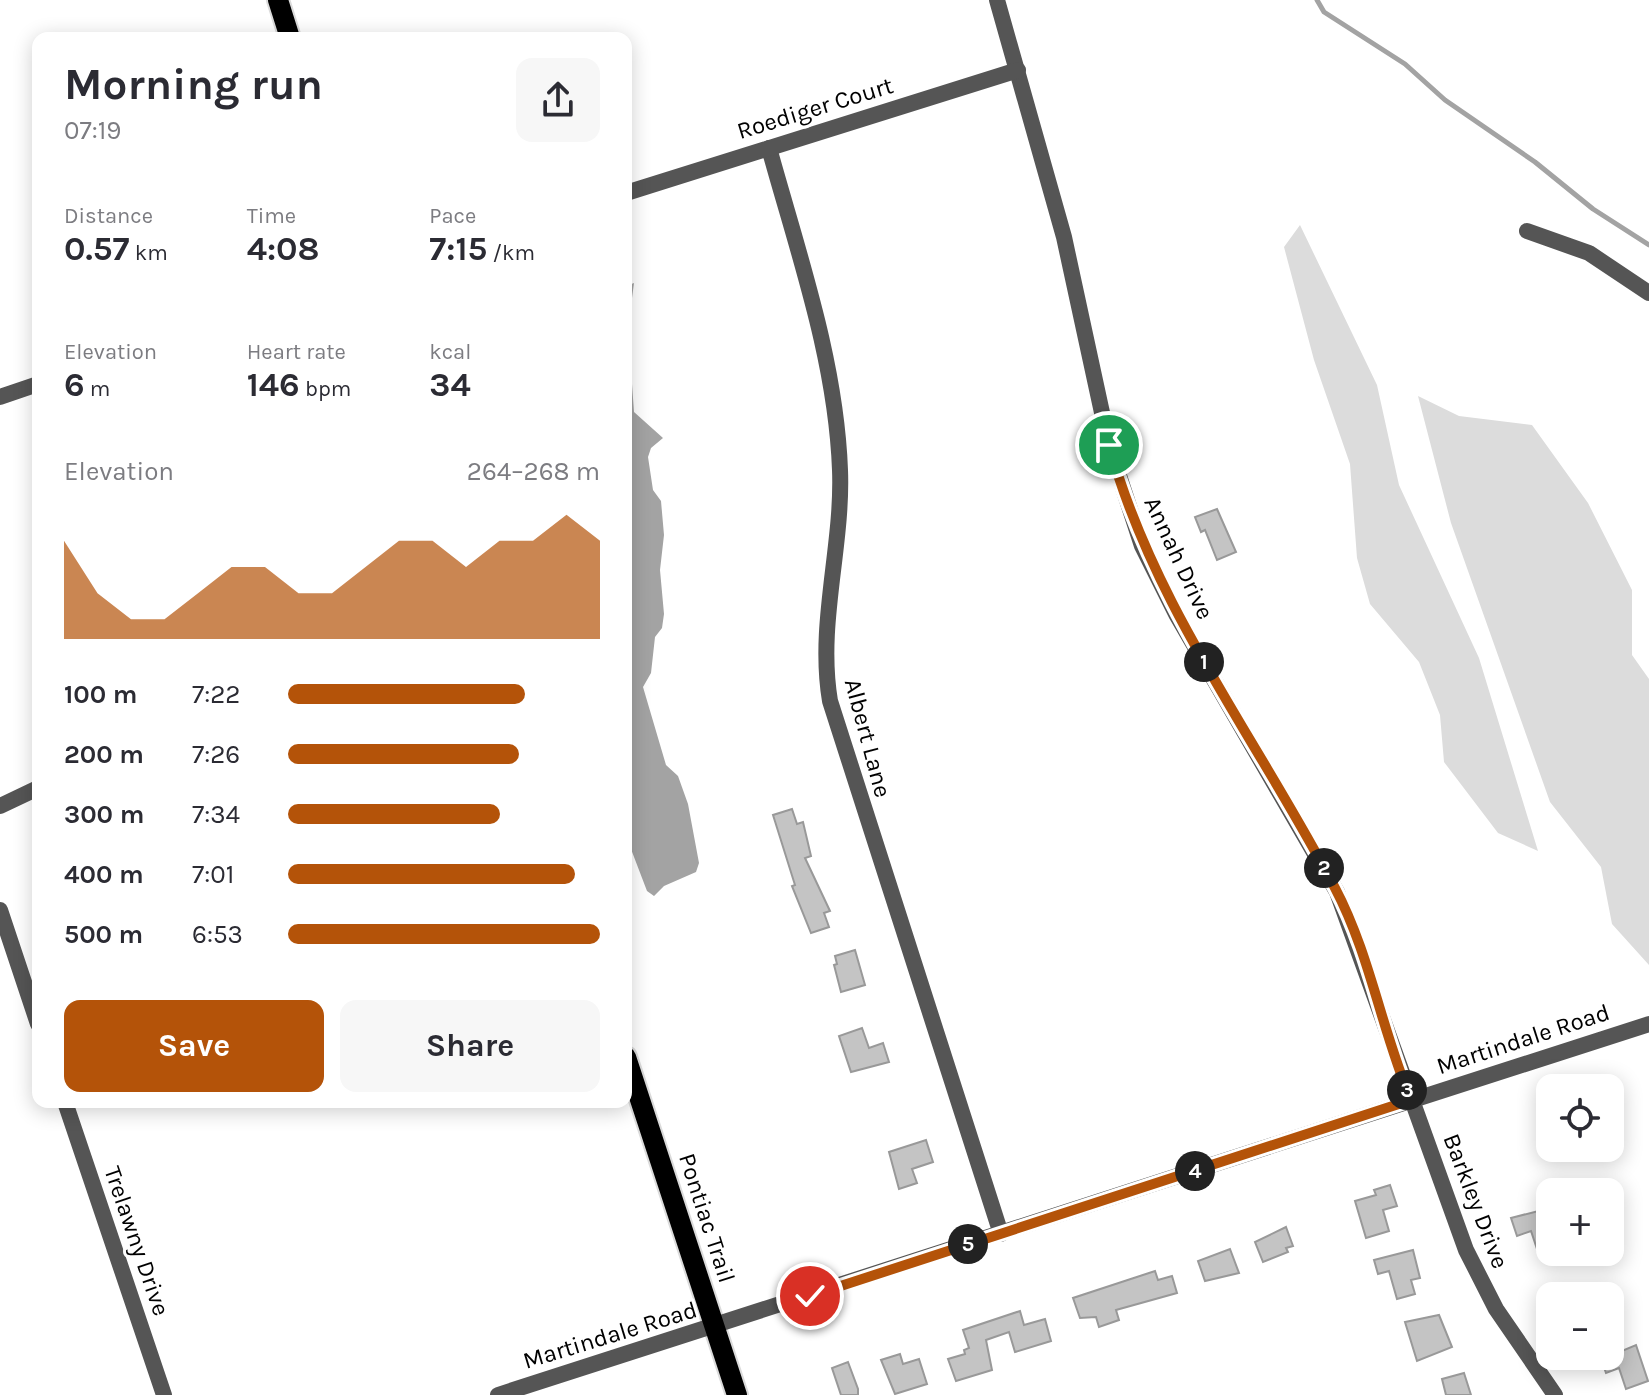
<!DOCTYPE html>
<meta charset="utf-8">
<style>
body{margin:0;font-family:Karla,sans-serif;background:#f7f7f7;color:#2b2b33;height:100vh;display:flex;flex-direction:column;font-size:30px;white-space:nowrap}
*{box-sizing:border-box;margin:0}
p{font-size:26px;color:#7c7c81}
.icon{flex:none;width:44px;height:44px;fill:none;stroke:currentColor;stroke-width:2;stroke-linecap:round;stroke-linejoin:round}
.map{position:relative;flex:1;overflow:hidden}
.drawer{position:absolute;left:32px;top:32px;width:600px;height:1076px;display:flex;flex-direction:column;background:#fff;border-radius:16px;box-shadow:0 4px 20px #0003}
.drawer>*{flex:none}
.tools{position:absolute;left:1536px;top:1074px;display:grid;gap:16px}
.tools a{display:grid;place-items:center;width:88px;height:88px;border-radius:16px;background:#fff;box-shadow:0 4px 20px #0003;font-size:40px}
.pin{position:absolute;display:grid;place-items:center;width:68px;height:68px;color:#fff;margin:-34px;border:4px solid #fff;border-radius:50%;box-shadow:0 2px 8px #0007}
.km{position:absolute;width:40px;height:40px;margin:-20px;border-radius:50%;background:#222;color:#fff;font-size:22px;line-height:40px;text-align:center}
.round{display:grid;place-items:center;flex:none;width:84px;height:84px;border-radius:16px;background:#f7f7f7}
.overview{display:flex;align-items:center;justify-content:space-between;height:136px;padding:0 32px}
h1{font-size:44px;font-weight:700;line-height:60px}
.stats{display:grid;grid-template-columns:repeat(3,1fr);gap:12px;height:136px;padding:8px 32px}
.stats div{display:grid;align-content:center}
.stats b{font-size:34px;font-weight:700}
.stats small{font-size:22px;font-weight:400}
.stats p{font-size:22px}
.chart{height:224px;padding:16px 32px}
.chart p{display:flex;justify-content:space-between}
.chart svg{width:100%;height:144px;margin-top:8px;fill:#b45309;opacity:.7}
.cta{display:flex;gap:16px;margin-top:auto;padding:16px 32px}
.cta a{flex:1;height:92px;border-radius:16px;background:#b45309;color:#fff;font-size:32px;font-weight:700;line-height:92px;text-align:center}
.cta a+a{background:#f7f7f7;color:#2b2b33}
ul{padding:0 32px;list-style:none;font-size:26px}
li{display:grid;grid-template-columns:128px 96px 1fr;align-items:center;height:60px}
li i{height:20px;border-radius:10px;background:#b45309}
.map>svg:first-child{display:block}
.green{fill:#dcdcdc}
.water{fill:#a3a3a3}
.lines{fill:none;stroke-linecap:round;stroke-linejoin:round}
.stream{stroke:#a3a3a3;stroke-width:5}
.building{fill:#c4c4c4;stroke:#999;stroke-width:2}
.major-casing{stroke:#dbdbdb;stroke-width:24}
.minor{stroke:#555;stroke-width:16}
.major{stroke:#000;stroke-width:20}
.route-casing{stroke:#fff;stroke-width:16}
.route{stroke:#b45309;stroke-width:10}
.labels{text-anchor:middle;stroke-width:6;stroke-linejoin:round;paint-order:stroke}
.street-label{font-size:24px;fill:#000;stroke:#fff}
</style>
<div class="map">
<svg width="1649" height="1395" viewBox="0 0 1649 1395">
<rect width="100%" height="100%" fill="#fff"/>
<!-- green -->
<g class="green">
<path d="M 1300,225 L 1377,385 L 1399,485 L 1479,658 L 1538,851 L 1498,833 L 1444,762 L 1440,715 L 1419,662 L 1370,604 L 1357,558 L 1350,464 L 1314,360 L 1284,247 Z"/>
<path d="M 1418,396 L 1459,416 L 1532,425 L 1588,503 L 1632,590 L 1632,655 L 1649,679 L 1649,965 L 1612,924 L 1601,867 L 1550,802 L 1451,523 Z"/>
</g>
<!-- water -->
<path class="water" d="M 634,283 L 628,328 L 634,412 L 663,438 L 651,448 L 648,457 L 653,490 L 661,501 L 664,535 L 660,570 L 664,614 L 662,628 L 655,637 L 651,673 L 643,687 L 666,765 L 678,776 L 688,804 L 699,863 L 696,872 L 664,886 L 654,896 L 647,891 L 626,836 L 626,286 Z"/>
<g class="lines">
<!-- stream -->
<path class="stream" d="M 1317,0 L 1324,12 L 1405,64 L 1445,100 L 1535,162 L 1593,209 L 1649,245"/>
</g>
<!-- building -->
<g class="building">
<path d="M 1217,509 L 1236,552 L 1217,560 L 1205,530 L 1201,532 L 1195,517 Z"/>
<path d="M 792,809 L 797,824 L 803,822 L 811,856 L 805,858 L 830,911 L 824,913 L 829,927 L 811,933 L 792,886 L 795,885 L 773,815 Z"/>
<path d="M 855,950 L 865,985 L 841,992 L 834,965 L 837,964 L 835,956 Z"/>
<path d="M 862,1028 L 869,1048 L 883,1043 L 889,1062 L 851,1072 L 839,1036 Z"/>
<path d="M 926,1140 L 933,1162 L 912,1169 L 917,1183 L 899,1189 L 889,1152 Z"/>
<path d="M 1390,1185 L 1397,1206 L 1383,1210 L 1389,1231 L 1366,1238 L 1355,1201 L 1376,1195 L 1374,1190 Z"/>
<path d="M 1550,1208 L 1550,1248 L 1538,1252 L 1531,1231 L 1517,1236 L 1511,1218 Z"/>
<path d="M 1286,1227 L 1293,1246 L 1286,1248 L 1288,1252 L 1263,1262 L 1255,1242 Z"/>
<path d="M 1230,1249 L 1239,1273 L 1205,1281 L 1198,1261 Z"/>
<path d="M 1413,1250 L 1420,1278 L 1411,1280 L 1415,1294 L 1397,1299 L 1389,1271 L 1378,1274 L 1374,1260 Z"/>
<path d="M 1155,1271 L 1158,1280 L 1172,1276 L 1177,1293 L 1116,1310 L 1119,1320 L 1099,1327 L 1096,1317 L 1080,1318 L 1073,1298 Z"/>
<path d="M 1020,1311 L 1024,1325 L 1045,1319 L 1051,1341 L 1015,1352 L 1009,1332 L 986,1340 L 992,1370 L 956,1381 L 948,1359 L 965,1354 L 964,1350 L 969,1348 L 963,1330 Z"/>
<path d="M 1439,1315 L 1452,1347 L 1417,1361 L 1405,1322 Z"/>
<path d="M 1636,1345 L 1648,1381 L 1626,1389 L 1619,1368 L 1606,1373 L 1600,1356 L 1610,1356 Z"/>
<path d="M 900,1354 L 903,1364 L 919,1359 L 927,1384 L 895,1394 L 881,1360 Z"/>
<path d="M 848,1362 L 858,1389 L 858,1395 L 841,1395 L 832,1368 Z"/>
<path d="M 1464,1373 L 1471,1395 L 1446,1395 L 1442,1379 Z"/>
</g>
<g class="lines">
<defs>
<g id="major">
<path d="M 278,0 L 290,38"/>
<path d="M 626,1057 L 737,1395"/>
</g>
</defs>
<!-- major casing -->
<use href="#major" class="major-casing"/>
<!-- minor -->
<g class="minor">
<path d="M 997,0 L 1064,237 L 1109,445 L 1142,546 L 1176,614 L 1337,892 L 1466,1250 L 1496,1309 L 1555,1395"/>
<path d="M 769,148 C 798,253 836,360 840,470 C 843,547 817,624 830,701 L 1001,1234"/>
<path d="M 626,193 L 1018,70"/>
<path d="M 1527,231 L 1589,253 L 1649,293"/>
<path d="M 0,397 L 38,384"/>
<path d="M 0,806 L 38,788"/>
<path d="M 0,910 L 38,1024"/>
<path d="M 65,1102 L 164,1395"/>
<path d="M 498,1395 L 1649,1024"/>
</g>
<!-- major -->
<use href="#major" class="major"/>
</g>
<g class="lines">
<defs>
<path id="route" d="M 810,1296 L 1411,1100 C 1382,1032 1370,954 1335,888 C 1258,740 1154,608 1109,445"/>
</defs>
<!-- route casing -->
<use href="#route" class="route-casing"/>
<!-- route -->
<use href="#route" class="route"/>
</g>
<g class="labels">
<!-- street labels -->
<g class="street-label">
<text transform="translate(815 108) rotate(-17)" y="8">Roediger Court</text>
<text transform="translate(1179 558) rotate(65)" y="8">Annah Drive</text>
<text transform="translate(868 738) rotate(75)" y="8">Albert Lane</text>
<text transform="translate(1523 1039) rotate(-18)" y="8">Martindale Road</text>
<text transform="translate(1476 1201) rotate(69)" y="8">Barkley Drive</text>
<text transform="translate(707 1218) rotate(72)" y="8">Pontiac Trail</text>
<text transform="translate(137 1241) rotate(71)" y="8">Trelawny Drive</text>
<text transform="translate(610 1335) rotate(-17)" y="8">Martindale Road</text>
</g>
</g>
</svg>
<div class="tools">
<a><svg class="icon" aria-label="locate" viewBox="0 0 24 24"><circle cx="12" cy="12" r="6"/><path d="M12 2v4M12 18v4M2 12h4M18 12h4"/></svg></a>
<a>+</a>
<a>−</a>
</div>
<div class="pin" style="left:1109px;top:445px;background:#1e9e55"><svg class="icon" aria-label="arrive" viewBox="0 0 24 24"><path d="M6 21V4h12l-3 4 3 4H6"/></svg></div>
<div class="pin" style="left:810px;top:1296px;background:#d93025"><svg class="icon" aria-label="check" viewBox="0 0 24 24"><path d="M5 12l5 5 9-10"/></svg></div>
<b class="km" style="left:1204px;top:662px">1</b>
<b class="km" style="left:1324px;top:868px">2</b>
<b class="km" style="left:1407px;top:1090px">3</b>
<b class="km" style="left:1195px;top:1171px">4</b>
<b class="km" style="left:968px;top:1244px">5</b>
<section class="drawer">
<div class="overview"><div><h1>Morning run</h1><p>07:19</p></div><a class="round"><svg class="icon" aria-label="share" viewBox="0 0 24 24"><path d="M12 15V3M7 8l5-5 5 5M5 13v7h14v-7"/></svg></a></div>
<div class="stats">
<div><p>Distance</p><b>0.57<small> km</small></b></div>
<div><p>Time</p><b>4:08</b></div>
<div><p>Pace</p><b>7:15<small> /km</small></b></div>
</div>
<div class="stats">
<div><p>Elevation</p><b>6<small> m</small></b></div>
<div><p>Heart rate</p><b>146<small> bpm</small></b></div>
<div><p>kcal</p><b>34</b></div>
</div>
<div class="chart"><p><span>Elevation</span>264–268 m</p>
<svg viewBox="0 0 160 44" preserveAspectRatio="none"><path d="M0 44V14L10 30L20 38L30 38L40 30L50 22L60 22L70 30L80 30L90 22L100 14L110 14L120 22L130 14L140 14L150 6L160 14V44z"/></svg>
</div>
<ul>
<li><b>100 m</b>7:22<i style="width:76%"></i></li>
<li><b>200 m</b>7:26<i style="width:74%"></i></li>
<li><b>300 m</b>7:34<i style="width:68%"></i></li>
<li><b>400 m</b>7:01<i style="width:92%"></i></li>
<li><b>500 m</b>6:53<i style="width:100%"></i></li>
</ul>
<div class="cta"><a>Save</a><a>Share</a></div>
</section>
</div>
